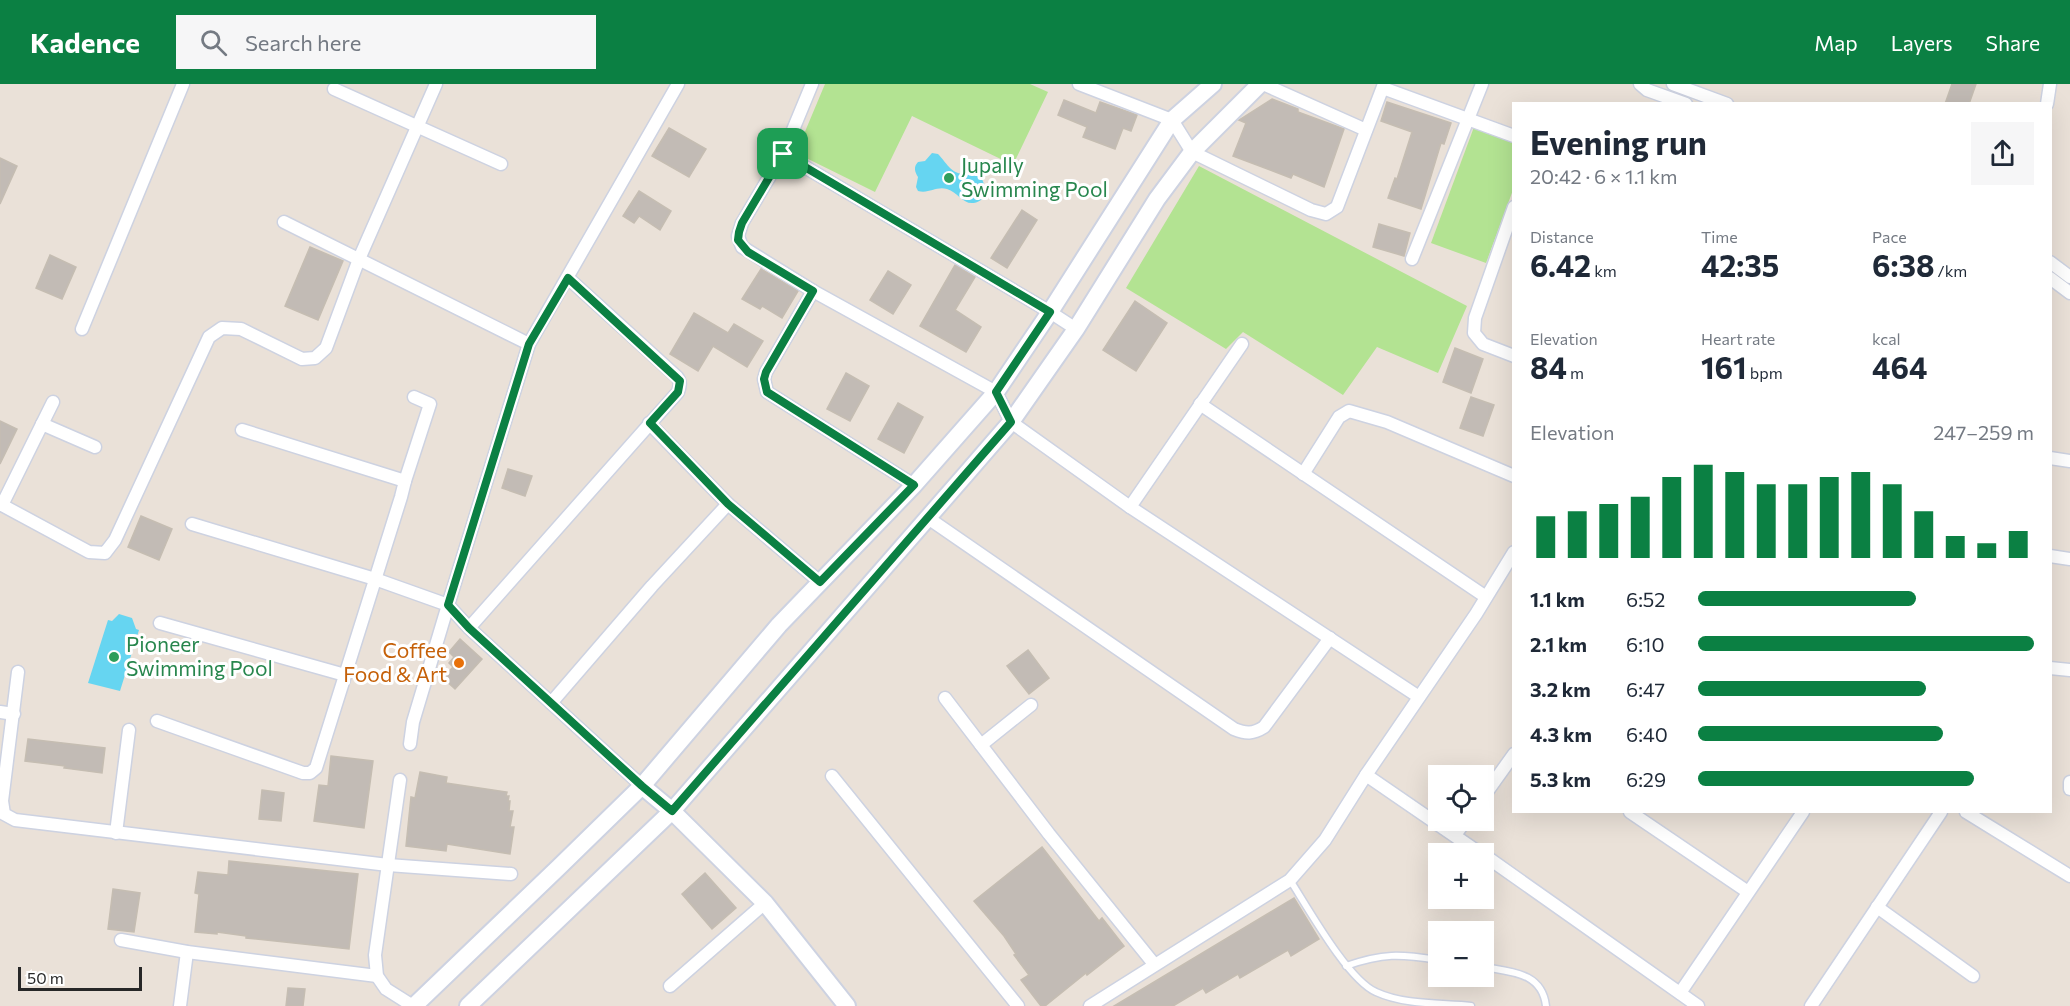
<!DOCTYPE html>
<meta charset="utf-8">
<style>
body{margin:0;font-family:Commissioner,sans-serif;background:#f6f6f7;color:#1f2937;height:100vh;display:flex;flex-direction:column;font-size:22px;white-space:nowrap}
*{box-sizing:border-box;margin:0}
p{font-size:20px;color:#747a83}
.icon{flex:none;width:33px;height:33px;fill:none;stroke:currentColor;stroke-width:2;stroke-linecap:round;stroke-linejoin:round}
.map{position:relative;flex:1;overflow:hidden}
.side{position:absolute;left:1512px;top:18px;width:540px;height:711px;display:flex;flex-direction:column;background:#fff;border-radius:0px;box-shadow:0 6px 24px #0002}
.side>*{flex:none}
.controls{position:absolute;left:1428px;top:681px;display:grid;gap:12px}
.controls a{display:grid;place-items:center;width:66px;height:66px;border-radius:0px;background:#fff;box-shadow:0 6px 24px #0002;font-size:30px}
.scale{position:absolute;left:18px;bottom:15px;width:124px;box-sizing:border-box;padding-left:6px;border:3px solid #272727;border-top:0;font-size:16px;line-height:21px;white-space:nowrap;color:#272727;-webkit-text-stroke:4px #fff;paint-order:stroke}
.pin{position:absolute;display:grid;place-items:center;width:51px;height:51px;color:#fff;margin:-26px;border-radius:12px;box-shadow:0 3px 9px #0006}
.round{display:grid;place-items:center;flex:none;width:63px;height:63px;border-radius:0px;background:#f6f6f7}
.summary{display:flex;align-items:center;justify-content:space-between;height:102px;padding:0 18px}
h1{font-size:33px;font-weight:700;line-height:45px}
.figures{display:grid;grid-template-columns:repeat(3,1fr);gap:9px;height:102px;padding:6px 18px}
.figures div{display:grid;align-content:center}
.figures b{font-size:30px;font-weight:700}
.figures small{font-size:16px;font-weight:400}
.figures p{font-size:16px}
.chart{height:168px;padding:12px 18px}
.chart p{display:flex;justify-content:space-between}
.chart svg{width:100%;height:108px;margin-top:6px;stroke:#0b8043;stroke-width:6}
ul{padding:0 18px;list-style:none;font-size:20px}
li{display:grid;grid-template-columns:96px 72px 1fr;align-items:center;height:45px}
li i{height:15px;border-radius:8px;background:#0b8043}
header{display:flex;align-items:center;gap:36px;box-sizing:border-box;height:84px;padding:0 30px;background:#0b8043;color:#fff}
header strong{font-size:28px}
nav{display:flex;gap:33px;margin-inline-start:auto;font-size:21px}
.search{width:420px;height:54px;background:#f6f6f7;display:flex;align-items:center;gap:15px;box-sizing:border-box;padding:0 21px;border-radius:0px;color:#747a83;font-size:22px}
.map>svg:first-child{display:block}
.green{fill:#b3e392}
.water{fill:#66d5f1}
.building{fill:#c2bbb5;stroke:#c5bdb2;stroke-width:1.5}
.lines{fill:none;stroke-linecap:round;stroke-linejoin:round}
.service-casing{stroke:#cdd2e1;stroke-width:9}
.minor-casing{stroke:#cdd2e1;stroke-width:15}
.tertiary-casing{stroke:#cdd2e1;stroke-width:20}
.service{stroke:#fff;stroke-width:6}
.minor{stroke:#fff;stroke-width:12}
.tertiary{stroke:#fff;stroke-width:16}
.route-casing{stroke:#fff;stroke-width:12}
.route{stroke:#0b8043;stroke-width:8}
.leisure-dot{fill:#2e9e5b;stroke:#fff;stroke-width:2}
.food-dot{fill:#e8710a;stroke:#fff;stroke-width:2}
.labels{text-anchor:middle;stroke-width:6;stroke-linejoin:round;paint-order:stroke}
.leisure-label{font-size:21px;fill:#27864d;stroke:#fff;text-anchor:start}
.food-label{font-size:21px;fill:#c56008;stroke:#fff;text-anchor:end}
</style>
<header>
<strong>Kadence</strong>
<div class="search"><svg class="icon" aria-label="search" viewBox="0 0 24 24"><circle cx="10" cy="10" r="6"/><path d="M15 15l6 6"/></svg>Search here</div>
<nav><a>Map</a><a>Layers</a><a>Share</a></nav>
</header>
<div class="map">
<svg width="2070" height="922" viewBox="0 0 2070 922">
<rect width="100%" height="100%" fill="#eae1d8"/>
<!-- green -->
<g class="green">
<path d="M 825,0 L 1030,0 L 1048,8 L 1013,81 L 912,32 L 875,108 L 796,69 Z"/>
<path d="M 1474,43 L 1513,58 L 1513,106 L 1486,179 L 1431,159 Z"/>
<path d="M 1199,82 L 1467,222 L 1438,289 L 1377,263 L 1343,311 L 1243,248 L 1226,265 L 1126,204 Z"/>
</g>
<!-- water -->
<g class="water">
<path d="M 932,69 L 938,70 C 946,78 951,90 964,90 C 972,91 976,90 982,95 L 986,105 L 981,116 C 965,126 960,109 947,105 C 936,102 929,110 918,107 L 916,103 L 918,93 C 915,88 913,83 918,78 L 925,77 Z"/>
<path d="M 119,530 L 132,534 L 136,545 L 139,546 L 120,607 L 88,599 L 108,536 L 112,537 Z"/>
</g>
<!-- building -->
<g class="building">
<path d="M 1952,0 L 1976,0 L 1969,20 L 1945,20 Z"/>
<path d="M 1272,15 L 1298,25 L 1298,28 L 1344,45 L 1324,103 L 1293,90 L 1291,94 L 1233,72 L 1246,39 L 1239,36 Z"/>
<path d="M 1064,16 L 1096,29 L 1100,18 L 1137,31 L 1131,47 L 1123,44 L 1115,65 L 1083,53 L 1087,43 L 1058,31 Z"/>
<path d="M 1387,18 L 1451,39 L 1444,60 L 1441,59 L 1421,125 L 1388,114 L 1395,94 L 1397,95 L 1412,48 L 1381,37 Z"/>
<path d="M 669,44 L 706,65 L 689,93 L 652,72 Z"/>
<path d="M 0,74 L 17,82 L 0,120 Z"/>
<path d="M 639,107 L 671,127 L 660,146 L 639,132 L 634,139 L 623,132 Z"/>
<path d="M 1022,126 L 1037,136 L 1007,184 L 991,174 Z"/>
<path d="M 1379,140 L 1410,149 L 1404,172 L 1373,163 Z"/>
<path d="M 310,163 L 343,177 L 318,236 L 285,222 Z"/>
<path d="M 50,171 L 76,183 L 62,215 L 36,204 Z"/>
<path d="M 955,181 L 975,193 L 955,226 L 981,243 L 966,268 L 920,242 Z"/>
<path d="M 761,185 L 798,207 L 782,234 L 762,222 L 760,225 L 742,215 Z"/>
<path d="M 888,187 L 911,201 L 893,230 L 870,216 Z"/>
<path d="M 1135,217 L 1167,239 L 1136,287 L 1103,266 Z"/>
<path d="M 694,229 L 728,249 L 734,240 L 763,257 L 747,283 L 713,262 L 698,287 L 670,270 Z"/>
<path d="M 1455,264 L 1483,275 L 1471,309 L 1443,298 Z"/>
<path d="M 846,289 L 869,302 L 850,337 L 827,325 Z"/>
<path d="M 1471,313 L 1494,321 L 1483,352 L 1460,344 Z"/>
<path d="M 898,319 L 923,333 L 904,369 L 878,355 Z"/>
<path d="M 0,337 L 17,345 L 0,380 Z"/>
<path d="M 508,385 L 532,392 L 525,412 L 502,404 Z"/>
<path d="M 141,432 L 172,445 L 159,476 L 128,463 Z"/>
<path d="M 460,555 L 482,575 L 455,605 L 443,594 L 453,583 L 449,579 L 454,573 L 449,568 Z"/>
<path d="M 1028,566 L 1049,594 L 1029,610 L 1007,582 Z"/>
<path d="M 28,655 L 105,664 L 102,689 L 64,684 L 65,682 L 25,677 Z"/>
<path d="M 331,672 L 373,677 L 364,744 L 314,737 L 319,701 L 328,702 Z"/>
<path d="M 420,688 L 447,693 L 446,699 L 507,708 L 506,712 L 509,712 L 508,717 L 510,717 L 509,727 L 513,727 L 510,743 L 514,743 L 510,770 L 447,760 L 446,767 L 406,762 L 411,713 L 415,714 Z"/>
<path d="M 262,706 L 284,709 L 281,737 L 259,735 Z"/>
<path d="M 1042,763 L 1099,837 L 1102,834 L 1124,862 L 1087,891 L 1086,889 L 1045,922 L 1041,922 L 1021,896 L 1029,891 L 1014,871 L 1016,870 L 1004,852 L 974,817 Z"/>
<path d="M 229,777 L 358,790 L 349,865 L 246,854 L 246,852 L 217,848 L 217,850 L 195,848 L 199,810 L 195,809 L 198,788 L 228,791 Z"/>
<path d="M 705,789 L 736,824 L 712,845 L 682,810 Z"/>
<path d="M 113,805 L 140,809 L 134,848 L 108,845 Z"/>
<path d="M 1294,814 L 1319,855 L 1291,872 L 1288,866 L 1240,894 L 1238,890 L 1206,909 L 1203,904 L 1173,922 L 1114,922 Z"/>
<path d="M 288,904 L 305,905 L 303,922 L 286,922 Z"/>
</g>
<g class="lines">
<defs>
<g id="service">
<path d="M 1290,796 C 1308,824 1348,896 1376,908 C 1404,921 1440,919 1471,922"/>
<path d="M 1346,882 C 1383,869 1400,870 1438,876"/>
<path d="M 1484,883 C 1511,888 1542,888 1546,922"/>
</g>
<g id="minor">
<path d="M 812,0 L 783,70 L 742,139 L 738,152 L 742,163 L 813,207 L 996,308 L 1011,338 L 1130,423 L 1419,613"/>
<path d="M 1079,0 L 1172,36 L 1192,68 L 1311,126 L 1326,130 L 1337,123 L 1384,0"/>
<path d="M 1263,0 L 1366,46"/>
<path d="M 1640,0 L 1647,6 L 1686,20"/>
<path d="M 1673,0 L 1727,20"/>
<path d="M 1383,4 L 1514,52"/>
<path d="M 334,5 L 501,80"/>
<path d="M 2047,20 L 2050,0"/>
<path d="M 783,70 L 1050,228 L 1076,245"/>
<path d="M 1514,123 L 1475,234 L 1474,249 L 1483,260 L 1514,272"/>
<path d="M 284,138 L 529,260"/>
<path d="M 1412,175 L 1482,0"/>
<path d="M 2050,178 L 2070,193"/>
<path d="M 2050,194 L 2070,209"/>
<path d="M 813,207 L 766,288 L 764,295 L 767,308 L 914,401"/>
<path d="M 82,245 L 183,0"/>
<path d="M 1200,320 L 1486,513"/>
<path d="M 649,339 L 728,420 L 820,498"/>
<path d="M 42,340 L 95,363"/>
<path d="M 2050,374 L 2070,377"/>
<path d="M 1303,390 L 1339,333 L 1349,327 L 1387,338 L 1514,392"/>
<path d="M 405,397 L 430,320 L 414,313"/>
<path d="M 0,420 L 89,468 L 105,469 L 115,456 L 209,253 L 222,244 L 241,245 L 302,275 L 315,274 L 326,264 L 359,175 L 436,0"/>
<path d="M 2,421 L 53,318"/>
<path d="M 1130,423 L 1242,260"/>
<path d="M 928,434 L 1234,645 C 1246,650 1253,650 1264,643 L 1330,554"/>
<path d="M 192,440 L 375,495 L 448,521 L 413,638 L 410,660"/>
<path d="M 2050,472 L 2070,475"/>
<path d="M 160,539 L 345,591"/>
<path d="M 469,544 L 678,308 C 680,302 681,298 677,293 L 568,194"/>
<path d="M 2050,584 L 2070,586"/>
<path d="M 18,588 L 2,717 L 4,730 L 15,736 L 388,781 L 511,790"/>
<path d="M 945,614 L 1049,750 L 1154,880"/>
<path d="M 551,619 L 652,502 L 728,420"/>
<path d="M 0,628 L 14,630"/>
<path d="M 157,637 L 303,689 L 310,689 L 316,684 L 401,413 L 405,397 L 242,346"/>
<path d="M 981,661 L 1031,621"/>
<path d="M 1366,691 L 1481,770"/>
<path d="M 832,692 L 1018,922"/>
<path d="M 400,696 L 375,871 L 377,892 L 386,905 L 413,922"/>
<path d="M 2070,698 L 2070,705"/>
<path d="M 642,702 L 469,544 L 448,521 L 529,260 L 678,0"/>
<path d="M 1484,712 L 1514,670"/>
<path d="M 1630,728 L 1748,808"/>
<path d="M 1966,728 L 2070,792"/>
<path d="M 116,749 L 129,646"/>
<path d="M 1455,751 L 1466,736"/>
<path d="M 1484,771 L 1698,922"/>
<path d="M 1877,823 L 1973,892"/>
<path d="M 121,856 L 187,868 L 377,892"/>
<path d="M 670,902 L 765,819"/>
<path d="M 1680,909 L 1803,728"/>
<path d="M 180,922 L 187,868"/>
<path d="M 1090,922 L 1290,796 L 1325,756 L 1366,691 L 1476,530 L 1514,468"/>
<path d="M 1811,922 L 1941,728"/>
</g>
<g id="tertiary">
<path d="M 642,702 L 672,727 L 765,819 L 847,922"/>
<path d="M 414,922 L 559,783 L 642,702 L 779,541 L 914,401 L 996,308 L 1050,228 L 1172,36 L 1213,0"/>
<path d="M 468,922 L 672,727 L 966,390 L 1011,338 L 1076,245 L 1157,115 L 1192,68 L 1260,0"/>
</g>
</defs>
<!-- service casing -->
<use href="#service" class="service-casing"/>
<!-- minor casing -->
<use href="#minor" class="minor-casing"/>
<!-- tertiary casing -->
<use href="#tertiary" class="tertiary-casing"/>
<!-- service -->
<use href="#service" class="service"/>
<!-- minor -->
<use href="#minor" class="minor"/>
<!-- tertiary -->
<use href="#tertiary" class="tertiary"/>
</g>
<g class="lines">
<defs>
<path id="route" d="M 783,70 L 1050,228 L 996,308 L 1011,338 L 672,727 L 642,702 L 469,544 L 448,521 L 529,260 L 568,194 L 680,297 L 678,308 L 650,339 L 728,420 L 820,498 L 914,401 L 767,308 L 764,295 L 766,288 L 813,207 L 748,168 L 738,156 L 739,148 L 742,139 Z"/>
</defs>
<!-- route casing -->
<use href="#route" class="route-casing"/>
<!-- route -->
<use href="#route" class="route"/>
</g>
<!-- markers -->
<g class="leisure-dot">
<circle cx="949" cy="94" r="6"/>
<circle cx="114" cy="573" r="6"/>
</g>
<circle class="food-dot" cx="459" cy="579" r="6"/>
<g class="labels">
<!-- leisure labels -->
<g class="leisure-label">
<text x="961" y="89">Jupally<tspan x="961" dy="24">Swimming Pool</tspan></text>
<text x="126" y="568">Pioneer<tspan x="126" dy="24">Swimming Pool</tspan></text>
</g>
<!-- food labels -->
<g class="food-label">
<text x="447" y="574">Coffee<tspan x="447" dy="24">Food &amp; Art</tspan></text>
</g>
</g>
</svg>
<div class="controls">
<a><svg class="icon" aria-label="locate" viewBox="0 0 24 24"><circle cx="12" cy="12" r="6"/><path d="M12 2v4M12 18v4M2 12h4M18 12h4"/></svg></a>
<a>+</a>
<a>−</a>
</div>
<div class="scale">50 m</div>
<div class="pin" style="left:783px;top:70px;background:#1e9e55"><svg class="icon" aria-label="arrive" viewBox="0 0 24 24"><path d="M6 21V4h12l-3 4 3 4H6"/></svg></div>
<section class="side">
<div class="summary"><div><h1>Evening run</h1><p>20:42 · 6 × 1.1 km</p></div><a class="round"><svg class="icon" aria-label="share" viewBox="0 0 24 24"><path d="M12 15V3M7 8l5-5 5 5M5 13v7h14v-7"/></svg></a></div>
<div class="figures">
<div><p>Distance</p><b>6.42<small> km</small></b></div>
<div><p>Time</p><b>42:35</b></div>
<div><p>Pace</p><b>6:38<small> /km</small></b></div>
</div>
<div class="figures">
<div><p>Elevation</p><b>84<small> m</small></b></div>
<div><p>Heart rate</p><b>161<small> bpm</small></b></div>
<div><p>kcal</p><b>464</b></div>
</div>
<div class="chart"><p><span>Elevation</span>247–259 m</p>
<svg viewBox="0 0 160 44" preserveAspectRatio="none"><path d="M5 44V27M15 44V25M25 44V22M35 44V19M45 44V11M55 44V6M65 44V9M75 44V14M85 44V14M95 44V11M105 44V9M115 44V14M125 44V25M135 44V35M145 44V38M155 44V33"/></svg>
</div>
<ul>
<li><b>1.1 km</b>6:52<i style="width:65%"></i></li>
<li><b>2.1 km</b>6:10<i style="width:100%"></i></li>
<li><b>3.2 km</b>6:47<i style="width:68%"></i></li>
<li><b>4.3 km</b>6:40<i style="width:73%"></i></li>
<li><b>5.3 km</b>6:29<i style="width:82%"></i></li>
</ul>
</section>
</div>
